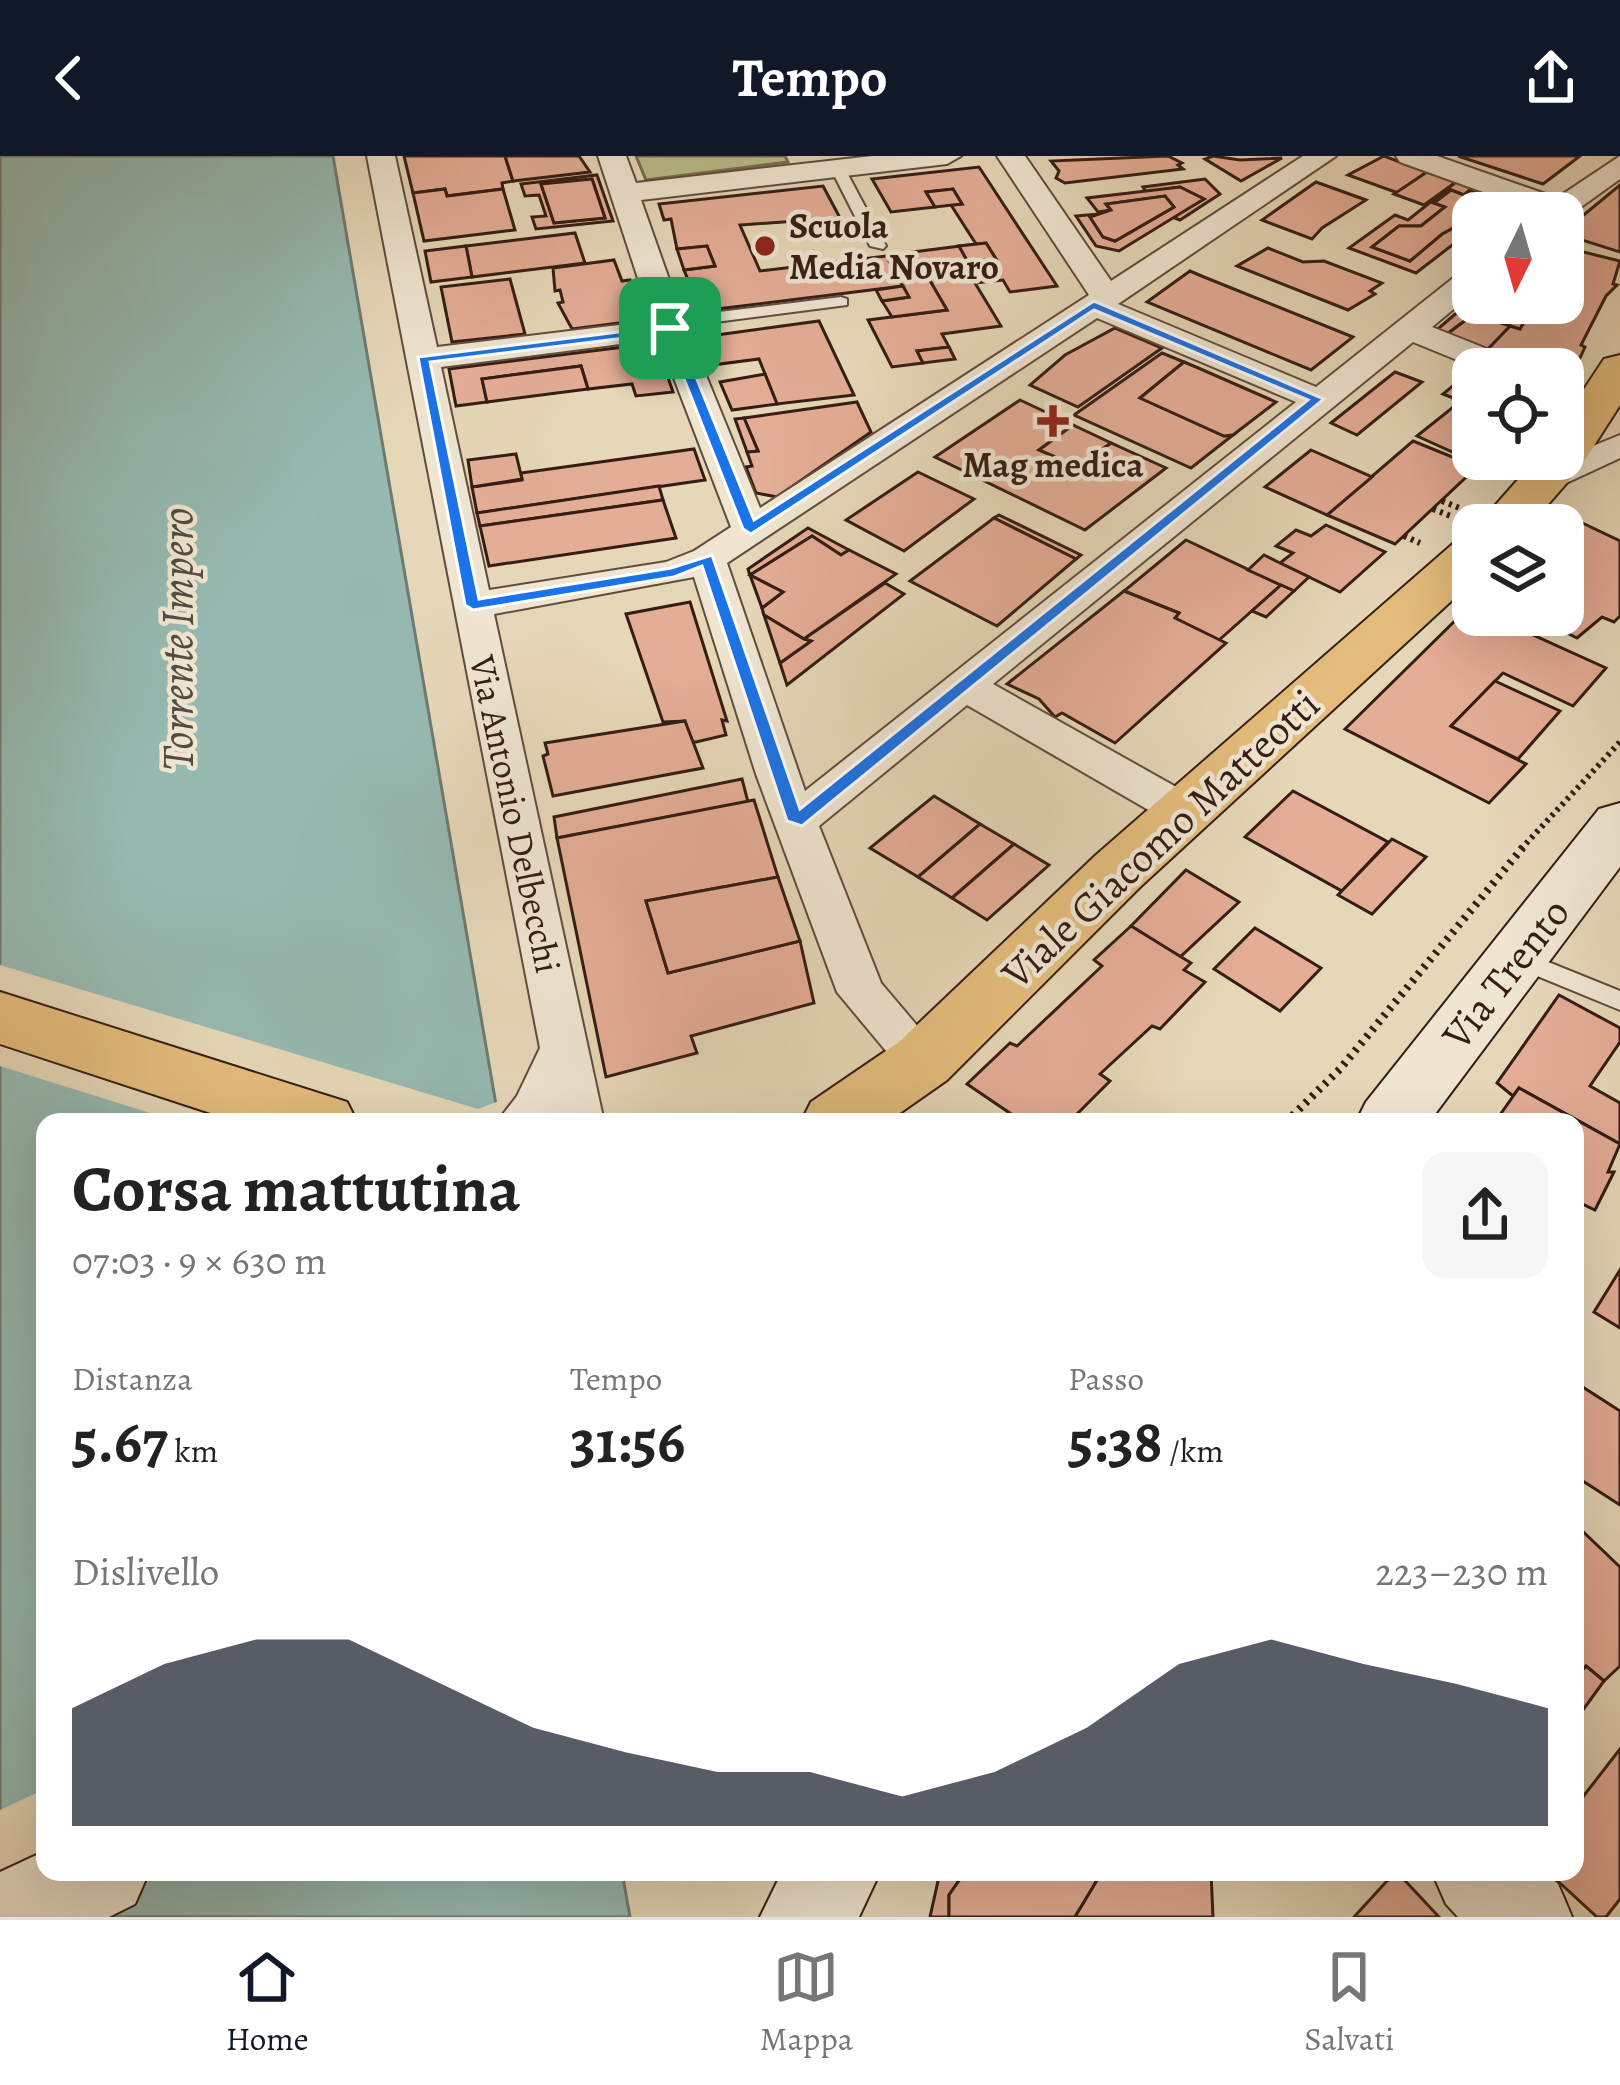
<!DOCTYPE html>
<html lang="it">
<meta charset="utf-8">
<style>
body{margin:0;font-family:Alegreya,serif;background:#f6f6f6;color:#222;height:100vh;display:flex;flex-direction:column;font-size:45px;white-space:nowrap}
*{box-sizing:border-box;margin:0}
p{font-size:39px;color:#767676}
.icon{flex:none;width:66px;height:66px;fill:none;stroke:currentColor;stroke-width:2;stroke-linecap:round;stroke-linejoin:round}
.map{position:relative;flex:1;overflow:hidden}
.drawer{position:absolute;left:36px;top:957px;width:1548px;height:768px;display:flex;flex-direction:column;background:#fff;border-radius:24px;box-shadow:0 12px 48px #0002}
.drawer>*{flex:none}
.needle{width:78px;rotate:185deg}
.controls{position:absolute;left:1452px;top:36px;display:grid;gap:24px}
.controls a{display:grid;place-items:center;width:132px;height:132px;border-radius:24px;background:#fff;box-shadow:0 12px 48px #0002;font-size:60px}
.pin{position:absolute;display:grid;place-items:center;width:102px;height:102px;color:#fff;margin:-51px;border-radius:24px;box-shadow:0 6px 18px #0006}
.round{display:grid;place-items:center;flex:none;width:126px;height:126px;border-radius:24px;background:#f6f6f6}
.overview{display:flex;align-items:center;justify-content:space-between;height:204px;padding:0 36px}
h1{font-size:66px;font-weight:700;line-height:90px}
.stats{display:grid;grid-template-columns:repeat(3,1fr);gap:18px;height:204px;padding:12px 36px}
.stats div{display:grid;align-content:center}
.stats b{font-size:60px;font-weight:700}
.stats small{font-size:33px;font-weight:400}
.stats p{font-size:33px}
.chart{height:336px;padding:24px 36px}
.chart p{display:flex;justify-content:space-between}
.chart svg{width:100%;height:216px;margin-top:12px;fill:#111827;opacity:.7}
header{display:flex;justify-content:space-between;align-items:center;height:156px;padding:0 36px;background:#111827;color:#fff;font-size:54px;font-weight:700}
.dock{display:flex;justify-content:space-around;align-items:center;height:168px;border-top:3px solid #e0e0e0;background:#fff;font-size:33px;color:#767676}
.dock a{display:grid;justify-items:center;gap:6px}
.dock .selected{color:#111827}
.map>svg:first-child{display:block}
.green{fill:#babd8b;stroke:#786d50;stroke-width:3}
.water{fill:#96b9b1;stroke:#6f7b72;stroke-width:3}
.pier{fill:#e6d7b8}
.building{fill:#e4ad96;stroke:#351d14;stroke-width:3;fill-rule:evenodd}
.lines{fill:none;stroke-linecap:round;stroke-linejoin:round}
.lane-casing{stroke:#614c3d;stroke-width:4}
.street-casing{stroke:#614c3d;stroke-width:4}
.secondary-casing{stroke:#351d14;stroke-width:4}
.primary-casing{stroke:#351d14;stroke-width:4}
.path-far1{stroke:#351d14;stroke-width:6;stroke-dasharray:3 4.5;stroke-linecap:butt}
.path{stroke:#351d14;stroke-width:8;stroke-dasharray:3 6;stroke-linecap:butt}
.lane{fill:#efe5d1;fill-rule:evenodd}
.street{fill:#efe5d1;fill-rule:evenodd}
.secondary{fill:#efe5d1;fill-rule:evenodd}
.primary{fill:#e3bc7c;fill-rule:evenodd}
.route{fill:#1a73e8;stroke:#fff;stroke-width:3;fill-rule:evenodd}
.poi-dot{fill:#8f2418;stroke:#efe5d1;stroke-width:4.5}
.labels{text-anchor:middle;stroke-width:9;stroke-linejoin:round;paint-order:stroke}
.far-poi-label{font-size:36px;font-weight:bold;fill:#351d14;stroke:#efe5d1;text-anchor:start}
.far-street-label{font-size:36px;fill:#351d14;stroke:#efe5d1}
.street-label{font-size:42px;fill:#351d14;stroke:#efe5d1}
.water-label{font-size:45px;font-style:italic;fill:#524c43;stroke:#efe5d1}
</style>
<header><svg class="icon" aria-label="back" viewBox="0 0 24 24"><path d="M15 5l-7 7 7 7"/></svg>Tempo<svg class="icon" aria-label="share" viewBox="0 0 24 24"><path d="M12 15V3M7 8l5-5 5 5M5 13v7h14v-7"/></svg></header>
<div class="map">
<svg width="1620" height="1761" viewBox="0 0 1620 1761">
<rect width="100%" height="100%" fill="#e6d7b8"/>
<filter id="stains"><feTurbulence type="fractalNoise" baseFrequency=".00167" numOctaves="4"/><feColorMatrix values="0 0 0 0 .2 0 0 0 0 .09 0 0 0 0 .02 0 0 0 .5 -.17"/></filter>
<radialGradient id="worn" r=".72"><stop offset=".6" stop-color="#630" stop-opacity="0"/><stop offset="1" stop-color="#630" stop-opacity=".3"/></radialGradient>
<!-- green -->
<path class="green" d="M 636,0 L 785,0 L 788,6 L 646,24 Z"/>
<!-- water -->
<path class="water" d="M 0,0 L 333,0 L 499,966 L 45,966 L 45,1716 L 622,1716 L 630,1761 L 0,1761 Z"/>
<!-- pier -->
<g class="pier">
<path d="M 0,809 L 478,953 L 502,944 L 505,966 L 179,966 L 0,910 Z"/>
<path d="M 45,1633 L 45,1716 L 157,1716 L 64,1761 L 0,1761 L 0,1654 Z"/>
</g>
<!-- building -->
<g class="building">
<path d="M 404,0 L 505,0 L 513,25 L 502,27 L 503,33 L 447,40 L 445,33 L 413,37 Z"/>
<path d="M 505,0 L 579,0 L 590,16 L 513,25 Z"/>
<path d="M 1168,0 L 1182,7 L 1178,9 L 1183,13 L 1065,27 L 1056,22 L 1059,15 L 1051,5 Z"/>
<path d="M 1213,0 L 1240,4 L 1282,2 L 1241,25 L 1205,3 Z"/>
<path d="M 1384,0 L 1427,16 L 1398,37 L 1348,19 Z"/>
<path d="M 1458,0 L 1580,0 L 1543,28 Z"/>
<path d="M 979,11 L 1057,130 L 1010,136 L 1003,124 L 975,127 L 1001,170 L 942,178 L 949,191 L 917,195 L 923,207 L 892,211 L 868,164 L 947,154 L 913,96 L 976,88 L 951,49 L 962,48 L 953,33 L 926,36 L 935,51 L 891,56 L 872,23 ZM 986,87 L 996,103 L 968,106 L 959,90 Z"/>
<path d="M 1427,16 L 1456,26 L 1424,49 L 1394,38 Z"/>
<path d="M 597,19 L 613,65 L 536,73 L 532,61 L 546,60 L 539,39 L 525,40 L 521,28 ZM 592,23 L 605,62 L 554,67 L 541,28 Z"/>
<path d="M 592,23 L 605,62 L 554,67 L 541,28 Z"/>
<path d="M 1205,23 L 1220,38 L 1180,64 L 1172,61 L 1204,43 L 1180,31 L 1146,36 L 1143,31 Z"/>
<path d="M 1316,26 L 1366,44 L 1322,72 L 1312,83 L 1262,64 Z"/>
<path d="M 1456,26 L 1508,45 L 1485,57 L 1500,45 L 1470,34 L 1464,39 L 1451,34 L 1434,47 L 1445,51 L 1421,70 L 1399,70 L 1372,91 L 1410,105 L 1442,78 L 1455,71 L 1463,75 L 1473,67 L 1473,73 L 1416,117 L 1349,92 L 1395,59 L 1408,64 Z"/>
<path d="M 1620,29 L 1620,96 L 1563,78 L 1563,76 Z"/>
<path d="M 823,30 L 840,62 L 740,69 L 760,115 L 886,100 L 903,130 L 701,155 L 684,114 L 715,110 L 707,90 L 677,93 L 671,63 L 664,64 L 659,48 Z"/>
<path d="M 1180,31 L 1204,43 L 1119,95 L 1096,90 L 1076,60 L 1099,58 L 1090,61 L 1103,81 L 1115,85 L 1174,51 L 1165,40 L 1106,48 L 1111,54 L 1098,56 L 1087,42 Z"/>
<path d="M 445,33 L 447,40 L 503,33 L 515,74 L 424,85 L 413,37 Z"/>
<path d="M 953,33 L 962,48 L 935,51 L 926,36 Z"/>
<path d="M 1451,34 L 1464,39 L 1470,34 L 1500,45 L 1485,57 L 1473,57 L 1473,67 L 1463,75 L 1455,71 L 1442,78 L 1410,105 L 1372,91 L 1399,70 L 1421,70 L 1445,51 L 1434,47 Z"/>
<path d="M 1165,40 L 1174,51 L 1115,85 L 1103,81 L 1090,61 L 1111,54 L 1106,48 Z"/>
<path d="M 575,77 L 585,107 L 472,121 L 466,90 Z"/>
<path d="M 986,87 L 996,103 L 968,106 L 959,90 Z"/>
<path d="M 466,90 L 472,121 L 431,126 L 425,95 Z"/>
<path d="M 707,90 L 715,110 L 684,114 L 677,93 Z"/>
<path d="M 1563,91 L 1620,105 L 1613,128 L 1617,129 L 1606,140 L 1581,189 L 1585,191 L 1580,202 L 1564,224 L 1563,213 L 1524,213 L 1484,197 L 1510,170 L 1520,173 L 1534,147 L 1563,147 Z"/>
<path d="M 1268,92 L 1303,106 L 1324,105 L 1382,127 L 1370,135 L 1375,138 L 1348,154 L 1237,110 Z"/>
<path d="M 614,104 L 622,125 L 630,124 L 633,132 L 635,138 L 626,140 L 635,165 L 572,173 L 558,147 L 563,146 L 560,134 L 555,135 L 553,112 Z"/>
<path d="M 1190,115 L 1204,121 L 1353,181 L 1311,214 L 1147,146 Z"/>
<path d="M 510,123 L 525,178 L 452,186 L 441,131 Z"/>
<path d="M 929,123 L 947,154 L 892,161 L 882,145 L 909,141 L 899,124 Z"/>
<path d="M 903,130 L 909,141 L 882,145 L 876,134 Z"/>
<path d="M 1473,145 L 1473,147 L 1534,147 L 1520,173 L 1460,154 Z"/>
<path d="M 1460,154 L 1474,158 L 1443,181 L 1433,177 Z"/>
<path d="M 1474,158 L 1510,170 L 1484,197 L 1443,181 Z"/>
<path d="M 819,165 L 854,239 L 777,248 L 759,203 L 712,209 L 702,181 Z"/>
<path d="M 1115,172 L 1162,192 L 1078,251 L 1030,229 L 1065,199 Z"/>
<path d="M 656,187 L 673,236 L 636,240 L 632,228 L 588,233 L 581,210 L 482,223 L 487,246 L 456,250 L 449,213 Z"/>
<path d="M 949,191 L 955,203 L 923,207 L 917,195 Z"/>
<path d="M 1162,197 L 1184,206 L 1140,242 L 1224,280 L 1233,279 L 1191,312 L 1074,259 Z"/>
<path d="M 1184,206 L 1196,211 L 1276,246 L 1233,279 L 1224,280 L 1140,242 Z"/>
<path d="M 581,210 L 588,233 L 487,246 L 482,223 Z"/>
<path d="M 1471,215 L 1473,301 L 1470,304 L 1417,280 L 1461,245 L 1443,238 Z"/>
<path d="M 1395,216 L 1422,226 L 1357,279 L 1331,267 Z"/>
<path d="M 765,218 L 777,248 L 732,254 L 720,226 Z"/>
<path d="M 1020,244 L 1073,269 L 1039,294 L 1077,310 L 1111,287 L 1166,312 L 1085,374 L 935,301 Z"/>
<path d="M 857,246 L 871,276 L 777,341 L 756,337 L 746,311 L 752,310 L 747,296 L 758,295 L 744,262 Z"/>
<path d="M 744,262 L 747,269 L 758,295 L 747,296 L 735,263 Z"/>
<path d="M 1073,269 L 1111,287 L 1077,310 L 1039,294 Z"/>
<path d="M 1413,285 L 1477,311 L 1395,388 L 1327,359 Z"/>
<path d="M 694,293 L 705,324 L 477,357 L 472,331 L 522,324 L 521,317 Z"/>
<path d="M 1311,294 L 1372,321 L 1327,359 L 1265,331 Z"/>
<path d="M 516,298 L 522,323 L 472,331 L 468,304 Z"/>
<path d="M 918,316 L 974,343 L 904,395 L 846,364 Z"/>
<path d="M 659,330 L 663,344 L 480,370 L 477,357 Z"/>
<path d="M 663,344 L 676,382 L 489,410 L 480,370 Z"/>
<path d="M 999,359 L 1081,399 L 1076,403 L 994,362 Z"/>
<path d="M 994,362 L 1076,403 L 997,470 L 910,425 Z"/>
<path d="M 1574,363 L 1620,385 L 1620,460 L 1614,466 L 1602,461 L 1577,482 L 1531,459 L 1563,459 L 1563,372 Z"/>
<path d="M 1326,369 L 1385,396 L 1340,436 L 1280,407 L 1293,397 L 1276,390 L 1296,374 L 1311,380 Z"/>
<path d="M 808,372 L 849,394 L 841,399 L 812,380 L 750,419 L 748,413 Z"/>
<path d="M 812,380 L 841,399 L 849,394 L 896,418 L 804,483 L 764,459 L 762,452 L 783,436 L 750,419 Z"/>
<path d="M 1186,384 L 1281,429 L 1218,485 L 1175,462 L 1179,457 L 1124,435 Z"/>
<path d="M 1264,399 L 1280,407 L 1309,421 L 1294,435 L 1248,414 Z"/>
<path d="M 750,419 L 771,430 L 783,436 L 762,452 Z"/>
<path d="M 885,427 L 904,438 L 787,529 L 780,507 L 811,485 L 804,483 Z"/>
<path d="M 1281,429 L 1294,435 L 1266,461 L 1252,455 Z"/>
<path d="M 1124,435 L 1179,457 L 1175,462 L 1226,487 L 1115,587 L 1062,557 L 1055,561 L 1039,543 L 1007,528 Z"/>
<path d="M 690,446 L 727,565 L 722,564 L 726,579 L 696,586 L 691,586 L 685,565 L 663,566 L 626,458 Z"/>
<path d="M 1470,450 L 1473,459 L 1489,459 L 1606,512 L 1573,550 L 1503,517 L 1451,570 L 1526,608 L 1489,647 L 1345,573 Z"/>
<path d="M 764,459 L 804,483 L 811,485 L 780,507 Z"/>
<path d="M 1495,525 L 1560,555 L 1518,603 L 1451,570 Z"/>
<path d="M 685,565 L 703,612 L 553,640 L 543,600 L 548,598 L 545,587 Z"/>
<path d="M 742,623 L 748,646 L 557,682 L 554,661 Z"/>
<path d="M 1293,635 L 1388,686 L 1342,735 L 1245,681 Z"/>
<path d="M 934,640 L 980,668 L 918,721 L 870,692 Z"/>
<path d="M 754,644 L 778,721 L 646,745 L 656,777 L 668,817 L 800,785 L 814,847 L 691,880 L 697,897 L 606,921 L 557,682 Z"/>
<path d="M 980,668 L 1014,688 L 952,742 L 918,721 Z"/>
<path d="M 1392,683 L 1426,701 L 1372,758 L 1338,739 Z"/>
<path d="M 1014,688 L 1049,709 L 987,764 L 952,742 Z"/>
<path d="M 1186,714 L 1239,746 L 1180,801 L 1131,770 Z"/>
<path d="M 778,721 L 800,785 L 668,817 L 646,745 Z"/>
<path d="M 1131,770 L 1191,807 L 1184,814 L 1205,826 L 1160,873 L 1152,870 L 1100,918 L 1110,925 L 1069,966 L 1039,962 L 1023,966 L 967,928 L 1010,887 L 1017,890 L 1102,810 L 1094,804 Z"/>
<path d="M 1255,772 L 1321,812 L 1280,855 L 1214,813 Z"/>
<path d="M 1559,839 L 1620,872 L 1620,886 L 1590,930 L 1620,947 L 1620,988 L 1519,932 L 1513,940 L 1497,927 Z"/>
<path d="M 1519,932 L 1620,988 L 1608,1016 L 1614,1016 L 1595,1054 L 1578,1046 L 1575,1050 L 1575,966 L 1495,966 Z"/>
<path d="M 1620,1114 L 1620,1172 L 1594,1156 Z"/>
<path d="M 1575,1226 L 1620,1255 L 1620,1349 L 1575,1320 Z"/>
<path d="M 1575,1368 L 1620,1411 L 1620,1510 L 1604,1525 L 1586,1510 L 1575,1523 Z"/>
<path d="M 1586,1510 L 1604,1525 L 1575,1565 L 1575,1523 Z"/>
<path d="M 1620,1593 L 1620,1743 L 1606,1761 L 1597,1761 L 1548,1716 L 1575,1716 L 1575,1651 Z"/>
<path d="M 940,1716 L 965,1716 L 949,1739 L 949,1761 L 930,1761 Z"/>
<path d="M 965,1716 L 1102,1716 L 1075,1761 L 949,1761 L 949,1739 Z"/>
<path d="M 1102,1716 L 1211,1716 L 1213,1761 L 1075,1761 Z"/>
<path d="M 1397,1716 L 1439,1761 L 1354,1761 L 1386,1726 Z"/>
</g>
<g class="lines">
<defs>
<g id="lane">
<path d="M 838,9 L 845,13 L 886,90 L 883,93 L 870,90 L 831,13 Z"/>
<path d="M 841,141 L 847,143 L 847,149 L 669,172 L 661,167 L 669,162 Z"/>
<path d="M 1516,793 L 1620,835 L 1620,854 L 1508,808 L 1504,802 Z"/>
</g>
<g id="street">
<path d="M 367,0 L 395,0 L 437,191 L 652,165 L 598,0 L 626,0 L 636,27 L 872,0 L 961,0 L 947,8 L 641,44 L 683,163 L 760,352 L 1089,139 L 997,0 L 1025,0 L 1111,125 L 1303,0 L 1336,0 L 1118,148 L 1316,231 L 1462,115 L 1473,113 L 1473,137 L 1432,171 L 1520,206 L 1525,213 L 1479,213 L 1413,186 L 993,528 L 1201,645 L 1207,656 L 1201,667 L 1186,671 L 1171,667 L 967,549 L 819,670 L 881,827 L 947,905 L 940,919 L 923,924 L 906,919 L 837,836 L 756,618 L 694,421 L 494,458 L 604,966 L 497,966 L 517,940 L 540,892 ZM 1097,162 L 1296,246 L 805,635 L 727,407 ZM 659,183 L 731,371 L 694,395 L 666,406 L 489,434 L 441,211 Z"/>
<path d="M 1396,0 L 1437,0 L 1557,42 L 1620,0 L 1620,23 L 1563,64 L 1563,57 L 1541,57 L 1400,6 Z"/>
<path d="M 1620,279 L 1620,302 L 1562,329 L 1536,329 L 1531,321 L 1536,313 Z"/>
</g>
<g id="secondary">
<path d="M 1620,647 L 1620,711 L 1429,966 L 1356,966 L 1366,946 L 1599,653 Z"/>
<path d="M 45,1695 L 45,1716 L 149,1716 L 135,1748 L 109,1761 L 0,1761 L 0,1716 Z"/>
<path d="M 782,1716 L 880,1716 L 859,1761 L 760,1761 Z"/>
<path d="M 1432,1716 L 1545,1716 L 1558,1728 L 1572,1761 L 1458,1761 L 1446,1748 Z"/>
</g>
<g id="primary">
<path d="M 1620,199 L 1620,249 L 1579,313 L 1530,369 L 1478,369 L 1536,303 L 1563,303 L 1563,265 L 1604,203 Z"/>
<path d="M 1473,381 L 1473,425 L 1140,731 L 947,924 L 887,966 L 801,966 L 811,946 L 899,886 L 1096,699 L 1455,386 Z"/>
<path d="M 0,836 L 347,946 L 357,966 L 238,966 L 0,888 Z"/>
</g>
</defs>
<!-- lane casing -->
<use href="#lane" class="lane-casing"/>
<!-- street casing -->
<use href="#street" class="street-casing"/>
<!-- secondary casing -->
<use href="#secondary" class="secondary-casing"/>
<!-- primary casing -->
<use href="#primary" class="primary-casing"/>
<!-- path-far1 -->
<g class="path-far1">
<path d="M 1442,345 L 1462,353"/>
<path d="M 1433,353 L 1453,361"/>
<path d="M 1404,380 L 1420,387"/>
<path d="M 1521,693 L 1620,586"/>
</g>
<!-- path -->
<path class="path" d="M 1286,966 L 1340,913 L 1524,690"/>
<!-- lane -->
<use href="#lane" class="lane"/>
<!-- street -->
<use href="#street" class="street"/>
<!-- secondary -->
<use href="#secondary" class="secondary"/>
<!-- primary -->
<use href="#primary" class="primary"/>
</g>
<!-- route -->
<path class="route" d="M 1094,145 L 1324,243 L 802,670 L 787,665 L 702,410 L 674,421 L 473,454 L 465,449 L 418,201 L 675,169 L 754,364 ZM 1094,154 L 1308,244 L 800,653 L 712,399 L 671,412 L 479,443 L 430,206 L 666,177 L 743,373 L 751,378 Z"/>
<!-- markers -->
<g class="poi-dot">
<circle cx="765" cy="90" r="12"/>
<path d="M1047 247h12v12h12v12h-12v12h-12v-12h-12v-12h12z"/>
</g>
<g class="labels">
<!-- far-poi labels -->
<g class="far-poi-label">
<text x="789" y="82">Scuola<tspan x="789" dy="41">Media Novaro</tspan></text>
<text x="1053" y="321" text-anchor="middle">Mag medica</text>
</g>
<!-- far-street labels -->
<g class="far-street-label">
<text transform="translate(516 658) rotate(78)" y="13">Via Antonio Delbecchi</text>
</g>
<!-- street labels -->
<g class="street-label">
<text transform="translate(1160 682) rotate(-43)" y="15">Viale Giacomo Matteotti</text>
<text transform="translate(1505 817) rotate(-52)" y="15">Via Trento</text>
</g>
<!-- water labels -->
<g class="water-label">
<text transform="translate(176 483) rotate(-90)" y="16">Torrente Impero</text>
</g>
</g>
<rect width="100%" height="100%" filter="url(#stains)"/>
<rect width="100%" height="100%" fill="url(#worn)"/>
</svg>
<div class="controls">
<a><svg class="needle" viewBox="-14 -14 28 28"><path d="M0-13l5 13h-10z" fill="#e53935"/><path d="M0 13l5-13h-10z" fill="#767676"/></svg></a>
<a><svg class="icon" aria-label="locate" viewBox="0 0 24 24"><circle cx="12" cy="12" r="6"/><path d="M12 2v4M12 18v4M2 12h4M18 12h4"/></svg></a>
<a><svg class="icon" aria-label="layers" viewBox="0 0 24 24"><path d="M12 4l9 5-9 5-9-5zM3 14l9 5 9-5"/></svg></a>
</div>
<div class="pin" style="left:670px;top:172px;background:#1e9e55"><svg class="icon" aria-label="arrive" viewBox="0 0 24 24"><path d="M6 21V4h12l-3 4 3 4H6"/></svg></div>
<section class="drawer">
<div class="overview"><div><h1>Corsa mattutina</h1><p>07:03 · 9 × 630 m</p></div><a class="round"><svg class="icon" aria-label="share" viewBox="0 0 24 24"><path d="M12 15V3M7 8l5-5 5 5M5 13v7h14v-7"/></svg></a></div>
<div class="stats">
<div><p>Distanza</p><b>5.67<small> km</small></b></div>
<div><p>Tempo</p><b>31:56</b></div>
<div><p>Passo</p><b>5:38<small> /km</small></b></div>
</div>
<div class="chart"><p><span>Dislivello</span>223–230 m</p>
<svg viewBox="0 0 160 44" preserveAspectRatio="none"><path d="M0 44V20L10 11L20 6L30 6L40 15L50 24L60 29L70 33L80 33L90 38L100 33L110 24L120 11L130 6L140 11L150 15L160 20V44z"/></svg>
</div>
</section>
</div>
<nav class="dock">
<a class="selected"><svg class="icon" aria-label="home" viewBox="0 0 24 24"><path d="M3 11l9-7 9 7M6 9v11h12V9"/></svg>Home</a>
<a><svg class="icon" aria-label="map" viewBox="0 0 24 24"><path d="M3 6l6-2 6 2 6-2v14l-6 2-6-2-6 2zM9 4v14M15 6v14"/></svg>Mappa</a>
<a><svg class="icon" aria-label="saved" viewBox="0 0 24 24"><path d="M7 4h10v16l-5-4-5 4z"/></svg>Salvati</a>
</nav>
